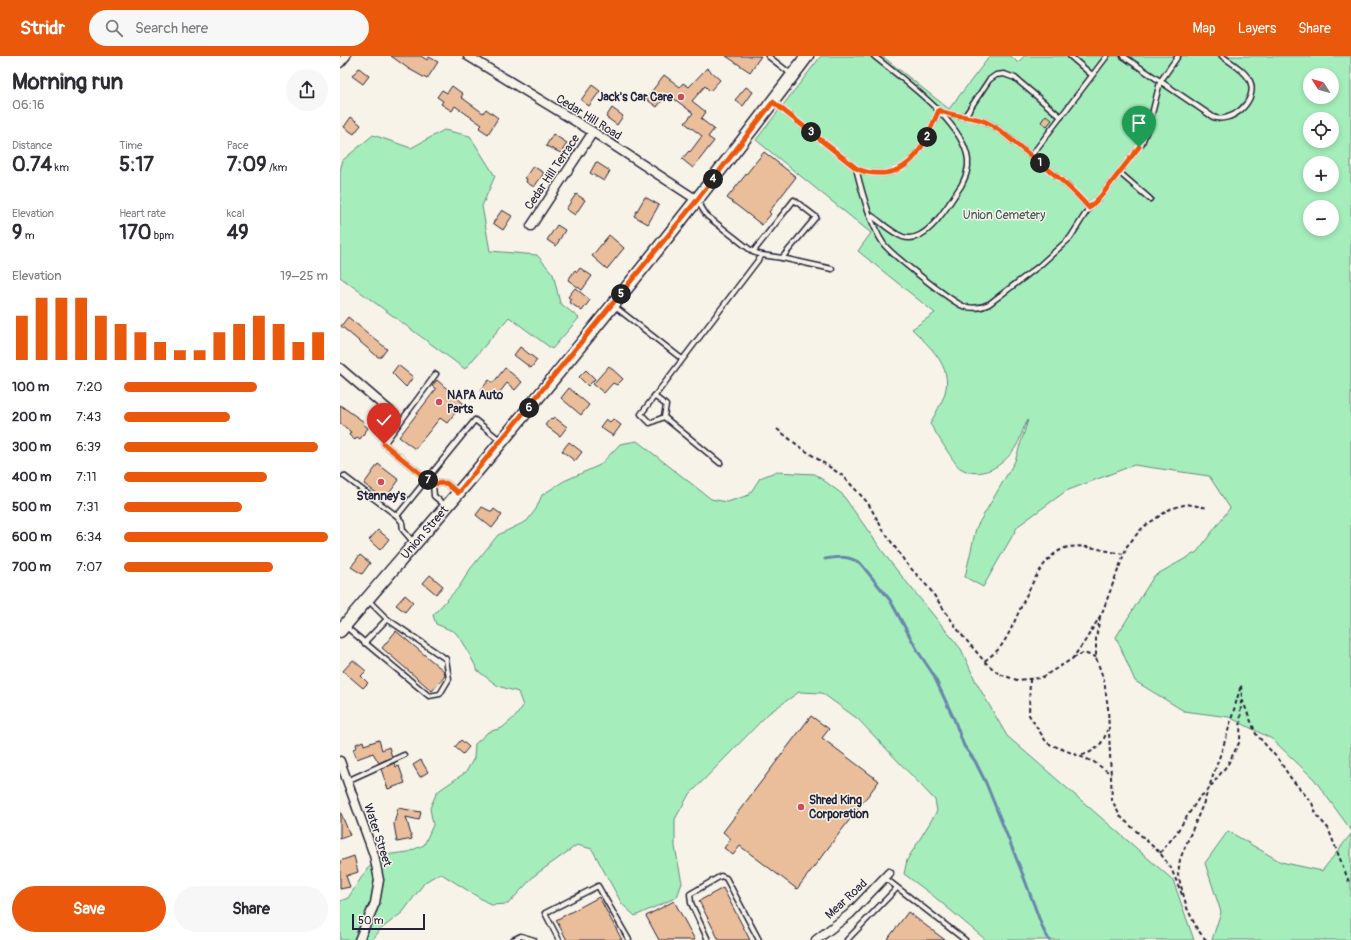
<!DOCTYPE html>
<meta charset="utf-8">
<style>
body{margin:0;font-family:Pangolin,sans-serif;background:#f7f7f7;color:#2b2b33;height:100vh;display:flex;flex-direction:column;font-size:15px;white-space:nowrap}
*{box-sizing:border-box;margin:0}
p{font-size:13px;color:#7c7c81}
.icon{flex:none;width:22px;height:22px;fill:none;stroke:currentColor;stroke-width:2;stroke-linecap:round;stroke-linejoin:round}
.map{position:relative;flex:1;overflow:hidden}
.details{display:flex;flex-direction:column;background:#fff;width:340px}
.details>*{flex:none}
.needle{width:26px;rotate:307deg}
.controls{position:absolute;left:963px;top:12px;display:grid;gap:8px}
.controls a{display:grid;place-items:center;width:36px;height:36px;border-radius:50%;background:#fff;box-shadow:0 2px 6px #0003;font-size:20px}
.scale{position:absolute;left:12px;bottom:10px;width:73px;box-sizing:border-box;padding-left:4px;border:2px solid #22223b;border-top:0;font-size:11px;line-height:14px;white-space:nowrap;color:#22223b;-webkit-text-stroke:3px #f7f3e8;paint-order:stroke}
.pin{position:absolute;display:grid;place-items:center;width:34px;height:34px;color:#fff;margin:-41px -17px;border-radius:50% 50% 50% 0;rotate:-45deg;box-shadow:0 0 4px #0007}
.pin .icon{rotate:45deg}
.km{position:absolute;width:20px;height:20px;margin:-10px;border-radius:50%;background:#222;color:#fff;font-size:11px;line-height:20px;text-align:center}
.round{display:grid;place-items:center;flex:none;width:42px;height:42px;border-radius:21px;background:#f7f7f7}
.headline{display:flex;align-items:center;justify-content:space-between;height:68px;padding:0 12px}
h1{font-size:22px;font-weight:700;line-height:30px}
.metrics{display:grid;grid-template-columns:repeat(3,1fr);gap:6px;height:68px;padding:4px 12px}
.metrics div{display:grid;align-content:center}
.metrics b{font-size:20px;font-weight:700}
.metrics small{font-size:11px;font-weight:400}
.metrics p{font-size:11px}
.chart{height:112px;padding:8px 12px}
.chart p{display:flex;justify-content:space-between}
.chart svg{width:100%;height:72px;margin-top:4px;stroke:#ea580c;stroke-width:6}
.cta{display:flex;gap:8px;margin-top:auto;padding:8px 12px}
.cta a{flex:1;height:46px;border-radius:24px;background:#ea580c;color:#fff;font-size:16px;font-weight:700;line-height:46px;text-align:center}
.cta a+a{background:#f7f7f7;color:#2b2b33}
ul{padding:0 12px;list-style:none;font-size:13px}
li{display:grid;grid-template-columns:64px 48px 1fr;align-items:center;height:30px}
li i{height:10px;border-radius:5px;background:#ea580c}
header{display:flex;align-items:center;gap:24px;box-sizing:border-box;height:56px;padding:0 20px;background:#ea580c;color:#fff}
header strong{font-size:19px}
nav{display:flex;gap:22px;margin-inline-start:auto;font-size:14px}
.search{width:280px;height:36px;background:#f7f7f7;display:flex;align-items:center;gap:10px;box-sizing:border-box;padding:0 14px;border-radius:22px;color:#7c7c81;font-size:15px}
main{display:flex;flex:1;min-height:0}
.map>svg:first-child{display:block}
.green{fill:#a5eebc;stroke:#64887c;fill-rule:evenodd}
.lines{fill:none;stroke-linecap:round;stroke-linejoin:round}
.stream{stroke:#6987ab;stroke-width:3}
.building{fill:#ebbe9b;stroke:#22223b}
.service-casing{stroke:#22223b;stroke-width:7}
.minor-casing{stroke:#22223b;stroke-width:11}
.secondary-casing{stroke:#22223b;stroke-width:15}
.path{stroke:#22223b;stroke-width:2;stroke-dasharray:4 3;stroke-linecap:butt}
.service{stroke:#f7f3e8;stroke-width:4}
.minor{stroke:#f7f3e8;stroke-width:8}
.secondary{stroke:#f7f3e8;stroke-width:12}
.route-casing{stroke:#fff;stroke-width:8}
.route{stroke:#ea580c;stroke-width:5}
.poi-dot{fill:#d1495b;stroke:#f7f3e8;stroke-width:1.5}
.labels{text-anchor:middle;stroke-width:3;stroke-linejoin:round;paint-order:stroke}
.poi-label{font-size:12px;font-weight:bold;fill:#22223b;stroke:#f7f3e8;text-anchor:start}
.street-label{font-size:12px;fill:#22223b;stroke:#f7f3e8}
.park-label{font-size:12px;fill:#43555b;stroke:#f7f3e8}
</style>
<header>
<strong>Stridr</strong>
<div class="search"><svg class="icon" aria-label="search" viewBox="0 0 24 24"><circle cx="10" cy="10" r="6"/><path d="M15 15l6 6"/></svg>Search here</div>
<nav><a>Map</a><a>Layers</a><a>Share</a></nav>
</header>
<main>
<section class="details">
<div class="headline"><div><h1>Morning run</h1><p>06:16</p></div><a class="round"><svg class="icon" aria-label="share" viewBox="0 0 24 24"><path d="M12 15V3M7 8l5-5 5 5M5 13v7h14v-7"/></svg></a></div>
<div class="metrics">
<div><p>Distance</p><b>0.74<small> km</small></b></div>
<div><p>Time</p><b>5:17</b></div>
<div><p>Pace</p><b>7:09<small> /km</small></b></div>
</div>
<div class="metrics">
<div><p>Elevation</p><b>9<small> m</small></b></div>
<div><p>Heart rate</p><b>170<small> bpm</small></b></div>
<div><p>kcal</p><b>49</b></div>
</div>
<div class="chart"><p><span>Elevation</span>19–25 m</p>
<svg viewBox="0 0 160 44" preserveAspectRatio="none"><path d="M5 44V17M15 44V6M25 44V6M35 44V6M45 44V17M55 44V22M65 44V27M75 44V33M85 44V38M95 44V38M105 44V27M115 44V22M125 44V17M135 44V22M145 44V33M155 44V27"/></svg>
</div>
<ul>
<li><b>100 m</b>7:20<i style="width:65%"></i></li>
<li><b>200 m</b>7:43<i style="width:52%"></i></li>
<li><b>300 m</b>6:39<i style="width:95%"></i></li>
<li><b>400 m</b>7:11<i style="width:70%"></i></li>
<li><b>500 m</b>7:31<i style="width:58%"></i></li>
<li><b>600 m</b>6:34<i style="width:100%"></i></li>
<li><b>700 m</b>7:07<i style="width:73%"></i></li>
</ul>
<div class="cta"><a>Save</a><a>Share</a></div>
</section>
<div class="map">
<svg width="1011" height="884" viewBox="0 0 1011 884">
<rect width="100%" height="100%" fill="#f7f3e8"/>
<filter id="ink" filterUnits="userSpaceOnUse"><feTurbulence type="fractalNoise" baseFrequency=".025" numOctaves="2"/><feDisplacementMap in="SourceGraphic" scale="8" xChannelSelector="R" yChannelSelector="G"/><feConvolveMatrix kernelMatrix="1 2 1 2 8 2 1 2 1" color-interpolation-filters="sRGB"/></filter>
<g filter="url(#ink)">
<!-- green -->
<g class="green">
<path d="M 481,0 L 542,0 L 609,53 L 650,0 L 671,0 L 678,7 L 684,0 L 1011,0 L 1011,774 L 974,723 L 932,683 L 889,661 L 844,655 L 795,625 L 776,581 L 814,520 L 857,496 L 890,452 L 869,420 L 794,409 L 726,435 L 678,470 L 643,531 L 625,521 L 636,472 L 675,405 L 688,364 C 682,372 681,384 675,392 C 664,409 641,425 620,412 C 614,408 596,376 590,368 C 595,358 602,347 605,337 C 613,310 589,290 572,273 L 595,257 L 518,195 L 531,177 L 416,84 ZM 970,19 L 992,19 L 992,41 L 970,41 ZM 970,63 L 992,63 L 992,85 L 970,85 ZM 970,107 L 992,107 L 992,129 L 970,129 ZM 970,151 L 992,151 L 992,173 L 970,173 Z"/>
<path d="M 104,74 L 130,80 L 155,120 L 142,150 L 150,195 L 197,199 L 213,218 L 220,247 L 239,262 L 212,293 L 169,261 L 125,313 L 0,221 L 0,115 L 3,104 L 33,79 L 71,92 Z"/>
<path d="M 297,385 L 371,443 L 387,446 L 409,439 L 420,422 L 435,416 L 475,418 L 502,438 L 551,507 L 621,593 L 636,626 L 667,680 L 833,824 L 854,884 L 646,884 L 591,838 L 564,818 L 567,804 L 597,755 L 595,744 L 518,663 L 482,637 L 459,636 L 429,657 L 348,740 L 335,763 L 335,791 L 342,827 L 337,841 L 295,860 L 282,848 L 252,793 L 237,789 L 195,819 L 168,848 L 151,849 L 100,817 L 85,826 L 63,856 L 41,873 L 32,884 L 0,884 L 0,845 L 8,842 L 27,813 L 44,799 L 68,796 L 84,789 L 93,769 L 90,752 L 97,736 L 126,716 L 134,702 L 135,688 L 148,676 L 162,672 L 176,660 L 183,650 L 178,636 L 158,630 L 138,615 L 123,586 L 115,576 L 96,568 L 93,559 L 119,531 L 131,512 L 158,479 L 187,465 L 196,453 L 202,439 L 224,425 L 260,409 L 280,388 Z"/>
<path d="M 888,775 L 941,806 L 982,815 L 1011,778 L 1011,884 L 872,884 L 881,856 L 865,807 Z"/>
</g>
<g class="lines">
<!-- stream -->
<path class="stream" d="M 485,503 C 500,501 509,499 521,508 L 550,544 L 579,597 L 593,618 L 614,663 L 624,690 L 635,705 L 646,727 L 683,819 L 703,873 L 709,884"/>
</g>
<!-- building -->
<g class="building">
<path d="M 51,0 L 81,0 L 87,4 L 89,1 L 98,6 L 87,23 L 69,13 Z"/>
<path d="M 386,0 L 421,0 L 410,16 Z"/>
<path d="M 19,12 L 29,20 L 23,28 L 12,20 Z"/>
<path d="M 367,12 L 380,24 L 370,35 L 365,30 L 352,45 L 366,56 L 361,63 L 374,73 L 368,81 L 374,85 L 353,112 L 342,103 L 349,95 L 350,96 L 362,80 L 345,67 L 353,57 L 333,42 L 330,45 L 325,41 L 317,51 L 306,43 L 324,19 L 340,31 L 343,27 L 349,31 Z"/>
<path d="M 252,29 L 260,35 L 249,50 L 241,44 Z"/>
<path d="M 112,30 L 123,38 L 121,41 L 143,57 L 146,53 L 158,62 L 148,78 L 139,72 L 142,69 L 115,50 L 112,55 L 101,48 L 103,45 L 97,41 L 102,34 L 107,37 Z"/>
<path d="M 406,31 L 413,36 L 403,50 L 395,44 Z"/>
<path d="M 272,52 L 283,60 L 277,69 L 266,61 Z"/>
<path d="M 706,59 L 712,64 L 707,70 L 701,66 Z"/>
<path d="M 11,61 L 21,69 L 14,78 L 4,71 Z"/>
<path d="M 213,78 L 227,87 L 221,97 L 206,90 Z"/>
<path d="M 424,96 L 456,121 L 429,156 L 431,158 L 422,169 L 387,142 Z"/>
<path d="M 256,106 L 270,115 L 264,125 L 250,117 Z"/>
<path d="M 193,110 L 204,117 L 194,131 L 186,126 L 187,123 L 185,122 Z"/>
<path d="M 236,138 L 245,144 L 235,159 L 226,153 Z"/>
<path d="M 305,141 L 319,149 L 308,168 L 294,160 Z"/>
<path d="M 162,154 L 172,160 L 163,174 L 153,167 Z"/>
<path d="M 217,169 L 225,174 L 216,190 L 207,184 Z"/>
<path d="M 269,179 L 284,192 L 267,213 L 252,200 Z"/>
<path d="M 240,212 L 252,220 L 242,234 L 228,224 L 235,214 L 237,216 Z"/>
<path d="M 235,232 L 250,244 L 242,255 L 229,246 L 231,243 L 228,241 Z"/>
<path d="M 8,261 L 47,293 L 41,301 L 38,301 L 1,270 Z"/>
<path d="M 180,291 L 197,304 L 191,312 L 174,299 Z"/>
<path d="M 58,309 L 73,321 L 66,331 L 52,317 Z"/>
<path d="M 269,310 L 283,323 L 277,329 L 273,327 L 264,337 L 253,328 Z"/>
<path d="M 165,312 L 182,326 L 175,334 L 167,327 L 153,345 L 140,335 L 149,324 L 153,327 Z"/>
<path d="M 246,314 L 255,323 L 248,330 L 239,321 Z"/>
<path d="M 97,324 L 123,347 L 107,367 L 100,362 L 75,393 L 59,381 L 96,333 L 92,330 Z"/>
<path d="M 229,332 L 249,349 L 241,359 L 221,342 Z"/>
<path d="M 0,349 L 24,366 L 23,368 L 28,372 L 20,383 L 17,381 L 15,384 L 9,379 L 11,376 L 0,367 Z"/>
<path d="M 214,361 L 227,371 L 220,380 L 205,369 L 211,362 L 212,363 Z"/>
<path d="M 266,363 L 270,366 L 273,363 L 281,369 L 273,380 L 260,371 Z"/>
<path d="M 229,386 L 242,396 L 235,405 L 222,395 Z"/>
<path d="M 38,408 L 59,424 L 45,443 L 24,428 Z"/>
<path d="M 142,451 L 152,456 L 154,453 L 162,459 L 152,472 L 136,459 Z"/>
<path d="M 38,474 L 49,483 L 40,494 L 29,484 Z"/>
<path d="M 20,499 L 30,507 L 22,518 L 11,511 Z"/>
<path d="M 90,519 L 103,530 L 96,538 L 83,527 Z"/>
<path d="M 65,539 L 73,546 L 65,556 L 56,549 Z"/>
<path d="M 56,575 L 104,615 L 105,620 L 92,635 L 42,592 Z"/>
<path d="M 13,604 L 26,615 L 21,620 L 28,627 L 23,632 L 3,615 Z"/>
<path d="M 471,660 L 489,673 L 482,682 L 539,725 L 457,833 L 400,790 L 393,799 L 384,792 L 391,783 L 383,776 Z"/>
<path d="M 39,684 L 42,694 L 49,691 L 52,701 L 39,707 L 33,697 L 17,703 L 13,693 L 17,691 L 16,688 L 23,685 L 24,689 Z"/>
<path d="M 121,684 L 129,691 L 123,698 L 115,691 Z"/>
<path d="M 81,704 L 88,716 L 80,721 L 73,709 Z"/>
<path d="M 54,707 L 56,711 L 59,710 L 65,727 L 48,733 L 41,713 Z"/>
<path d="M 58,752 L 81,756 L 79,764 L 66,761 L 72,783 L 57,786 L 54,768 Z"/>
<path d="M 0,755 L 10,779 L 0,783 Z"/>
<path d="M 14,800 L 18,816 L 6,820 L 10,831 L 0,833 L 0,805 Z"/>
<path d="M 383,832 L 410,884 L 379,884 L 359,845 Z"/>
<path d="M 259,841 L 282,884 L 227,884 L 216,864 Z"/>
<path d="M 334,845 L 355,884 L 319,884 L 306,860 Z"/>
<path d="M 568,856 L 605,884 L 547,884 Z"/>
</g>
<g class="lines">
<defs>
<g id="service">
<path d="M 428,0 L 451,18"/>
<path d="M 730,0 L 752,19"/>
<path d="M 783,0 L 873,61 C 890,68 916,47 911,28 C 908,16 891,7 882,0"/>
<path d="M 434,47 L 516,112 C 525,117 534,118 546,117 C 578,112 587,80 599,54 C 614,62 631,59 646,66 C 659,72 670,83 680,91 C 705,111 729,128 749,152 L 730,182 L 699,210 L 649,248 C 641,252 632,253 623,250 C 611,245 549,197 543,187 C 531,169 521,133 516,112"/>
<path d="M 625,60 L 649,24 L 656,19 L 664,18 L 675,22 L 721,61"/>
<path d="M 691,100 L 767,0"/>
<path d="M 780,117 L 810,143"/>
<path d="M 358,146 L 367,160 L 413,196 L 422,199 L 301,358 L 310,367 L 324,361 L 380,407"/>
<path d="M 749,152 L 761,140 L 802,87 L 810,66 L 820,26 L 838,0"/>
<path d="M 532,160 C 542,167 552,177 563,181 C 587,189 609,147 621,130 C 625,122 629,114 628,104 C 624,66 562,23 534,0"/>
<path d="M 413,196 L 454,144 L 476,161 L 442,202 L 422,199"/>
<path d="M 442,202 L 492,213"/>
<path d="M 274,250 L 342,303"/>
<path d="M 96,318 L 44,388 L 93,428 L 106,427 L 117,436"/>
<path d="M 314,340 L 326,349 L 324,361"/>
<path d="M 4,420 L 57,460 L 62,466 L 63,474 L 74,487"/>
<path d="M 93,428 L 94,440 L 106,450"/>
<path d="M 57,460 L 135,364 L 160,384"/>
<path d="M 5,570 L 89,640 L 100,638 L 109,623 L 106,603 L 47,563 L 28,544"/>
<path d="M 24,587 L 47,563"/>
<path d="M 7,725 L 64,699"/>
<path d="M 545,822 L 625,884"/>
<path d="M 173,884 L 181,880 L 194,884"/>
<path d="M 219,884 L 205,857 L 258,830 L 289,884"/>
<path d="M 368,884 L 351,847 L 350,838 L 381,820 L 386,822 L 419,884"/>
<path d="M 507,884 L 557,832"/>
</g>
<g id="minor">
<path d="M 128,0 L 253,76 L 357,144"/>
<path d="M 0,7 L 6,0"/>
<path d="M 191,170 L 253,76"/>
<path d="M 0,312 L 50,355"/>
<path d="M 0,705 L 34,799 L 39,824 L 35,847 L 19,884"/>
<path d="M 476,884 L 510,858 L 549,817"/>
</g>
<g id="secondary">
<path id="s1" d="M 0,575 C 53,512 109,449 162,385 C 266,259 369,131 467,0"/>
</g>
</defs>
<!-- service casing -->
<use href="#service" class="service-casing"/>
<!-- minor casing -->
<use href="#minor" class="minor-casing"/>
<!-- secondary casing -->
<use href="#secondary" class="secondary-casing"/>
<!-- path -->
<g class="path">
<path d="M 437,373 L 460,391 L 503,420 L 528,447 L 543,474 L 566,507 L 589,532 L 621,578 L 645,606 L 659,618 L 677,624 L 701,622 L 732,603 L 745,585 L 762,557 L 787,490 L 803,471 L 830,453 L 847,448 L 868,452"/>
<path d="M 760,561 L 756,582 L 756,602 L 764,624 L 768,652 L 772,744 L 780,760 L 820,797 L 831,812 L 843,841"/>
<path d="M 733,602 L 743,597 L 756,601"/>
<path d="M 645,605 C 650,600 657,596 661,590 C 680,565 694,498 729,491 C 747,488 767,496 784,498"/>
<path d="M 690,623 L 689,659 L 707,687 L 754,706 L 771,718"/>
<path d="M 742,699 C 755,696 764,687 767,674"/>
<path d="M 820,797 L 835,779 L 859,742 L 868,734 L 888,708 L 900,685 L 901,643"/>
<path d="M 866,884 L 857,873 L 847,852 L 838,819 L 840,803 L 864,746 L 886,682 L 901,629 L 902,643 L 916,678 L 939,704 L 950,721 L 972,747 L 977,760 L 988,772 L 1009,826"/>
</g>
<!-- service -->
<use href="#service" class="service"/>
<!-- minor -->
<use href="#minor" class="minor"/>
<!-- secondary -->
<use href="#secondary" class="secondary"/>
</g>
</g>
<g class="lines" filter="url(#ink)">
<defs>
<path id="route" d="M 44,388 L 93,428 L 106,427 L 118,437 L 357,144 L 433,46 L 516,112 C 525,117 534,118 546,117 C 578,112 587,80 599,54 C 614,62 631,59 646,66 C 659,72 670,83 680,91 C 705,111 729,128 749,152 L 761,140 L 799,91"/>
</defs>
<!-- route casing -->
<use href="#route" class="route-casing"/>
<!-- route -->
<use href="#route" class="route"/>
</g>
<!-- markers -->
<g class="poi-dot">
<circle cx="341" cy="41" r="4"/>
<circle cx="99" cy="346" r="4"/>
<circle cx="41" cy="426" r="4"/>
<circle cx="461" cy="751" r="4"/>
</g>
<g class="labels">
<!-- poi labels -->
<g class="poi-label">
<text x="333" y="45" text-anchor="end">Jack's Car Care</text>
<text x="107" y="343">NAPA Auto<tspan x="107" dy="14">Parts</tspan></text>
<text x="41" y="444" text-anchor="middle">Stanney's</text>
<text x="469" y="748">Shred King<tspan x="469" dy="14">Corporation</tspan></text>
</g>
<!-- street labels -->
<g class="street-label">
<text transform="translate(249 61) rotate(32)" y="4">Cedar Hill Road</text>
<text transform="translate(212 116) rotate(-56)" y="4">Cedar Hill Terrace</text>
<text dy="4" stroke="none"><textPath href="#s1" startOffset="130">Union Street</textPath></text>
<text transform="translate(38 779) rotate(72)" y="4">Water Street</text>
<text transform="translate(506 843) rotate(-43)" y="4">Mear Road</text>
</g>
<!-- park labels -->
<g class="park-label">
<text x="664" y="163">Union Cemetery</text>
</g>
</g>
</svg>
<div class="controls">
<a><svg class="needle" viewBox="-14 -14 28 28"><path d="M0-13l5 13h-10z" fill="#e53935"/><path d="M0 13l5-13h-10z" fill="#7c7c81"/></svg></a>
<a><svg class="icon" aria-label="locate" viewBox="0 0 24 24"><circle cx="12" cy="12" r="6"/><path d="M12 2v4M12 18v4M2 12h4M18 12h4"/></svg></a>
<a>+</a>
<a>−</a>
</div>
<div class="scale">50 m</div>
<div class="pin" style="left:799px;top:91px;background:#1e9e55"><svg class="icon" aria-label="arrive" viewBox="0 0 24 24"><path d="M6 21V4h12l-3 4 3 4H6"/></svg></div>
<div class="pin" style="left:44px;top:388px;background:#d93025"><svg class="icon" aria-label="check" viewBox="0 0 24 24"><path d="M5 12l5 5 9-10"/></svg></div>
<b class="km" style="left:700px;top:107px">1</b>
<b class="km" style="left:587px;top:81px">2</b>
<b class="km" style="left:471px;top:76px">3</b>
<b class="km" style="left:373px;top:123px">4</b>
<b class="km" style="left:281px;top:238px">5</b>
<b class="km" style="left:189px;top:352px">6</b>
<b class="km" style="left:88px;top:424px">7</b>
</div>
</main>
